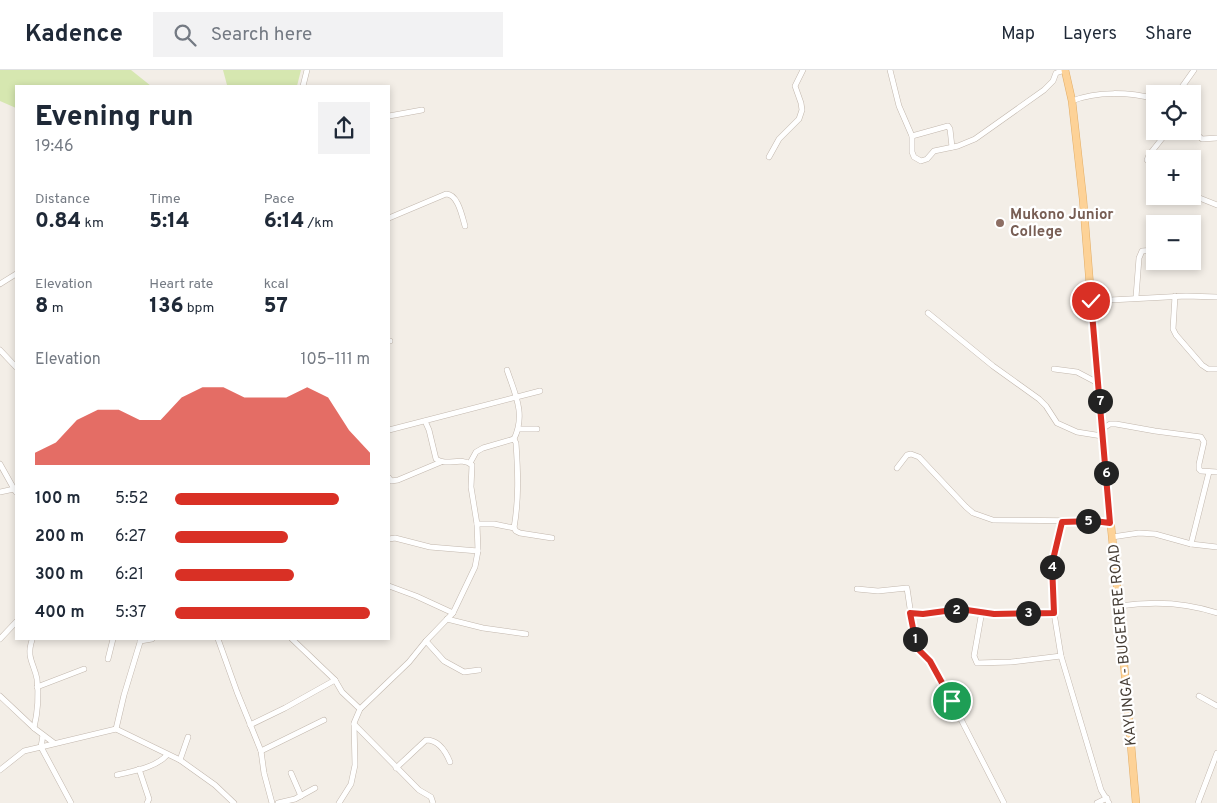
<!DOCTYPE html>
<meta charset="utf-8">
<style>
body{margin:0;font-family:Overpass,sans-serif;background:#f2f2f3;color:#1f2937;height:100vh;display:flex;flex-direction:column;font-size:19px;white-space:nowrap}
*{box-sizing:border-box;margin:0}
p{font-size:16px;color:#747a83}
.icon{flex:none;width:28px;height:28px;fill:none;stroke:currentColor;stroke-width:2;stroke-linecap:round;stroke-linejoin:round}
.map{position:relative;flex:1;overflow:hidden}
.panel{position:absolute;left:15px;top:15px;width:375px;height:555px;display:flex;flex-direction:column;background:#fff;border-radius:0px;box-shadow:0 2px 8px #0003}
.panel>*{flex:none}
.buttons{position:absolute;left:1146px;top:15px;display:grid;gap:10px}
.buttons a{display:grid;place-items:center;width:55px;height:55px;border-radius:0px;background:#fff;box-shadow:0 2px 8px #0003;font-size:25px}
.pin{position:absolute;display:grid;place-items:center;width:42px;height:42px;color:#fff;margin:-21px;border:2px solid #fff;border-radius:50%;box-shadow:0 1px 5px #0007}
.km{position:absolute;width:25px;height:25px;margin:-12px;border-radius:50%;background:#222;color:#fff;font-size:14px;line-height:25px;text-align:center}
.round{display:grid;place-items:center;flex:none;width:52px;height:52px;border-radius:0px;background:#f2f2f3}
.headline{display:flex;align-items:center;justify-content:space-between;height:85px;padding:0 20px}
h1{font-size:28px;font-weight:800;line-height:38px}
.metrics{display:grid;grid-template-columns:repeat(3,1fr);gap:8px;height:85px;padding:5px 20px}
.metrics div{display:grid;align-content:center}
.metrics b{font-size:21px;font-weight:800}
.metrics small{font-size:14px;font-weight:400}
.metrics p{font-size:14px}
.chart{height:140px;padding:10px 20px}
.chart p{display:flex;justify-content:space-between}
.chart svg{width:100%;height:90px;margin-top:5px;fill:#d93025;opacity:.7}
ul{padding:0 20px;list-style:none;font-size:16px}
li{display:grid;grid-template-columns:80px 60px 1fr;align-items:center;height:38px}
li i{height:12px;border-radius:6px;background:#d93025}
header{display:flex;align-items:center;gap:30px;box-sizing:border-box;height:70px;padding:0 25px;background:#fff;border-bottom:1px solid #e0e1e3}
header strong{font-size:24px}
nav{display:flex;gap:28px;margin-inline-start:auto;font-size:18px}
.search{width:350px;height:45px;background:#f2f2f3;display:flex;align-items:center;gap:12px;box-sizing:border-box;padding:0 18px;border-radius:0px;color:#747a83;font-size:19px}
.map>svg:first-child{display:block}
.green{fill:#d6e7b0}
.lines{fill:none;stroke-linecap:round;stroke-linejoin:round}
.minor-casing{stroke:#c2b7ad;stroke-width:6}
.major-casing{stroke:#e2ad66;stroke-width:8}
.minor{stroke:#fff;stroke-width:5}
.major{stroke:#fdd297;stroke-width:7}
.route-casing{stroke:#fff;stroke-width:10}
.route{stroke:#d93025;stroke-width:6}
.education-dot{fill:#8d6e63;stroke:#fff;stroke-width:2}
.labels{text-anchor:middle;stroke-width:4.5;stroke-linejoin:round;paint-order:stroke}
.education-label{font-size:15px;font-weight:bold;fill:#785e54;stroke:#fff;text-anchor:start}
.street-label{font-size:15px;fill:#463e36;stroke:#fff}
</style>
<header>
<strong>Kadence</strong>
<div class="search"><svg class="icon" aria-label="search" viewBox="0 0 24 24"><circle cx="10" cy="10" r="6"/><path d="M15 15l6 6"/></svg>Search here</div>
<nav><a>Map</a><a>Layers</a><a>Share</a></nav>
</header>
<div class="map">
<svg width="1217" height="733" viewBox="0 0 1217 733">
<rect width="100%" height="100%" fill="#f3eee7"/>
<!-- green -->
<g class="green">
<path d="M 0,0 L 131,0 L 151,16 L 16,16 L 16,38 L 0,31 Z"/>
<path d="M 223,0 L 301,0 L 297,16 L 228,16 L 229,15 L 227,15 Z"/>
</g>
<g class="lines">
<defs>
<g id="minor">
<path d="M 890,0 L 899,36 L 912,66 L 912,82 L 914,87 L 921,91 L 927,89 L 934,81 L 958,76 L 975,69 L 1044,20 L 1053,11 L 1056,3 L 1065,0"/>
<path d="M 303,16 L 307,0"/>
<path d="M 1177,24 L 1194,0"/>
<path d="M 1072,31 C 1097,21 1129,22 1155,29"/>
<path d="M 389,46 L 422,40"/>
<path d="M 1192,60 L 1202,69 L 1217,68"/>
<path d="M 912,66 L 948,56 L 950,59 L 952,77"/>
<path d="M 769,87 L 779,69 L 799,49 L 802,40 L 801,33 L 795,16 L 803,0"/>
<path d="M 1155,97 L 1147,90 L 1149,85 L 1168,61"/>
<path d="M 1192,125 L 1217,135"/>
<path d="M 389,148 L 446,124 C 458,124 462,146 465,156"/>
<path d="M 0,214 L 16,204"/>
<path d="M 1175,226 L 1173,259 L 1176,265 L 1202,295 L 1208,299 L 1217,299"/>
<path d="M 1136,227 L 1139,188 L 1142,181 L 1155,180"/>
<path d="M 1091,231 L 1186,226 L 1217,227"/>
<path d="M 928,243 L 993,296 L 1039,329 L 1046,336 L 1057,353 L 1077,362 L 1102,366"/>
<path d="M 389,271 L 390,271"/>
<path d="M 0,280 L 16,297"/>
<path d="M 1054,299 L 1077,302 L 1098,313"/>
<path d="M 507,300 C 515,324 526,344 514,369 L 516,373 C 518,402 519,429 514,458"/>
<path d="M 519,359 L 537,359"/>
<path d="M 1102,359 L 1110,354 L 1116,354 L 1155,361 L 1201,367 L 1204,372 L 1199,394 L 1199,399 L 1201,401 L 1217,402"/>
<path d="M 389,360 L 540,321"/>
<path d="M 470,393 L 476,382 L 483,378 L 514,369"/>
<path d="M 0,394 L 14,419"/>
<path d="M 897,398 L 907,385 L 911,384 L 919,387 L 966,437 L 973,443 L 993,450 L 1094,451 L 1110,453"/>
<path d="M 389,408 L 391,411 L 398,410 L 441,392"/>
<path d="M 0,422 L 14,419 L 16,422"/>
<path d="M 1062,451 L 1052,494 L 1054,543 L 1061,586 L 1095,700 L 1101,720 L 1109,733"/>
<path d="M 477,454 L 494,454 L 514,458 L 516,461 L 520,463 L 552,468"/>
<path d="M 1112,467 L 1139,463 L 1155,464 L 1191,474 L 1217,477"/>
<path d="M 389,469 L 395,468 L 430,477 L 478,481"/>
<path d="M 1191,474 L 1209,402"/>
<path d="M 389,516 L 416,526 L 453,543"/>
<path d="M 857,519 L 878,521 L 907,518 L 915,572 L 921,583 L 931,591 L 1004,733"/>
<path d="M 1119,536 C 1152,531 1185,532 1217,543"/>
<path d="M 982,541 L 974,586 L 977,593 L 1011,592 L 1061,586"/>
<path d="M 910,543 L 930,543 L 960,539 L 994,544 L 1054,543"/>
<path d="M 447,549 L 483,558 L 526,564"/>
<path d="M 0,569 L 16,552"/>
<path d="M 141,569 L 124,625 L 116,659 L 180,690 L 215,715 L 234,733"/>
<path d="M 218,569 L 237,622 L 261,681 L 264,703 L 272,733"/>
<path d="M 292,569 L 335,610 L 342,622 L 360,639"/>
<path d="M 32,570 C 26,588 34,593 37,609 C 39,626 38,641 34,658"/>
<path d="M 140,571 L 152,569"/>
<path d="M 426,571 L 444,591 L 464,602 L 479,600"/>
<path d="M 108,589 L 113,569"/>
<path d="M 37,617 L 84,599"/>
<path d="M 0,626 L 34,658 L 54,673"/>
<path d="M 1199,626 L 1217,636"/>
<path d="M 354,654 L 419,720 L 431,727 L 433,733"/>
<path d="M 250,655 L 285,638 L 335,610"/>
<path d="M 261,681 L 324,650"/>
<path d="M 180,690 L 188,667"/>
<path d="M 396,698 L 426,670 C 439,670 446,682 450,692"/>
<path d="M 139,699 L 149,729 L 147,733"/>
<path d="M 0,700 L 24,681 L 41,677 L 43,665"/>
<path d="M 291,703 L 301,726"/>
<path d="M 117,705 C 133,701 155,698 167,685"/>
<path d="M 71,733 L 41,677 L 116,659"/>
<path d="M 278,733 L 295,729 L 315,718"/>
<path d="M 339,733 L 351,714 L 355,695 L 354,653 L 360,639 L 409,592 L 426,571 L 453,543 L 475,497 L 478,481 L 477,454 L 471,417 L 472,395 C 460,386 448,397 436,389 L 429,360 L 425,351"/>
<path d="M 1097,733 L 1107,728"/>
<path d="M 1198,733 L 1217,683"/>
</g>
<path id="major" d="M 1065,0 L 1072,31 L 1083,129 L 1102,366 L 1119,536 L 1136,733"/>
</defs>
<!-- minor casing -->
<use href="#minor" class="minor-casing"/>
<!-- major casing -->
<use href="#major" class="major-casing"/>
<!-- minor -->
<use href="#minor" class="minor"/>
<!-- major -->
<use href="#major" class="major"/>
</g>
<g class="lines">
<defs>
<path id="route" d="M 952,631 L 930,591 L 917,578 L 910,543 L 923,544 L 960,539 L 994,544 L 1054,543 L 1052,494 L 1062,452 L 1094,451 L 1110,453 L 1091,231"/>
</defs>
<!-- route casing -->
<use href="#route" class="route-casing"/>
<!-- route -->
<use href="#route" class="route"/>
</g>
<!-- markers -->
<circle class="education-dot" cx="1000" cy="153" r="5"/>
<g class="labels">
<!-- education labels -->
<g class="education-label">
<text x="1010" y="149">Mukono Junior<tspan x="1010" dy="17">College</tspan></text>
</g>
<!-- street labels -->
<g class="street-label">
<text transform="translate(1122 575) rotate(-95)" y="5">KAYUNGA - BUGERERE ROAD</text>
</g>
</g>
</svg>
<div class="buttons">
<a><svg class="icon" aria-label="locate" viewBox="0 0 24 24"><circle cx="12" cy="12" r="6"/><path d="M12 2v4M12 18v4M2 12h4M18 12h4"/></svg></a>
<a>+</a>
<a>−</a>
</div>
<div class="pin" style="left:952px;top:631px;background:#1e9e55"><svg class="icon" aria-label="arrive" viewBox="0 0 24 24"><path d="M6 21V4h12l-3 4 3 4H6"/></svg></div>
<div class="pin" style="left:1091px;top:231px;background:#d93025"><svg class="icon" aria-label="check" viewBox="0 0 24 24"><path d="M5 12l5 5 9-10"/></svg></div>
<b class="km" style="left:915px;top:569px">1</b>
<b class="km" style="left:956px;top:540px">2</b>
<b class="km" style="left:1028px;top:543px">3</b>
<b class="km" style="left:1052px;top:497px">4</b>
<b class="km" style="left:1088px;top:451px">5</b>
<b class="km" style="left:1106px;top:403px">6</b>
<b class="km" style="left:1100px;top:331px">7</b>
<section class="panel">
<div class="headline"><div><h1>Evening run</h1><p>19:46</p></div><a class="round"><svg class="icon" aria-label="share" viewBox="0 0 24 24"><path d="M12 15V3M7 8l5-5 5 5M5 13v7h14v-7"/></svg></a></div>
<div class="metrics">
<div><p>Distance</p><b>0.84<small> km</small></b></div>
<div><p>Time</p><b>5:14</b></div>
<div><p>Pace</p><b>6:14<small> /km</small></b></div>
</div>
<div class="metrics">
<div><p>Elevation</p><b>8<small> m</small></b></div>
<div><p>Heart rate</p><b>136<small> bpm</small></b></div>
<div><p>kcal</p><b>57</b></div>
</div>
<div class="chart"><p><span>Elevation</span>105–111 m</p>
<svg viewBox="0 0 160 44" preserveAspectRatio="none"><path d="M0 44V38L10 33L20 22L30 17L40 17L50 22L60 22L70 11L80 6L90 6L100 11L110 11L120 11L130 6L140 11L150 27L160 38V44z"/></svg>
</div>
<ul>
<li><b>100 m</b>5:52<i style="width:84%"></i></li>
<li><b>200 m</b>6:27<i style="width:58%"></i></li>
<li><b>300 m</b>6:21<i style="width:61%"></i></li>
<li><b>400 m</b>5:37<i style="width:100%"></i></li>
</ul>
</section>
</div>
